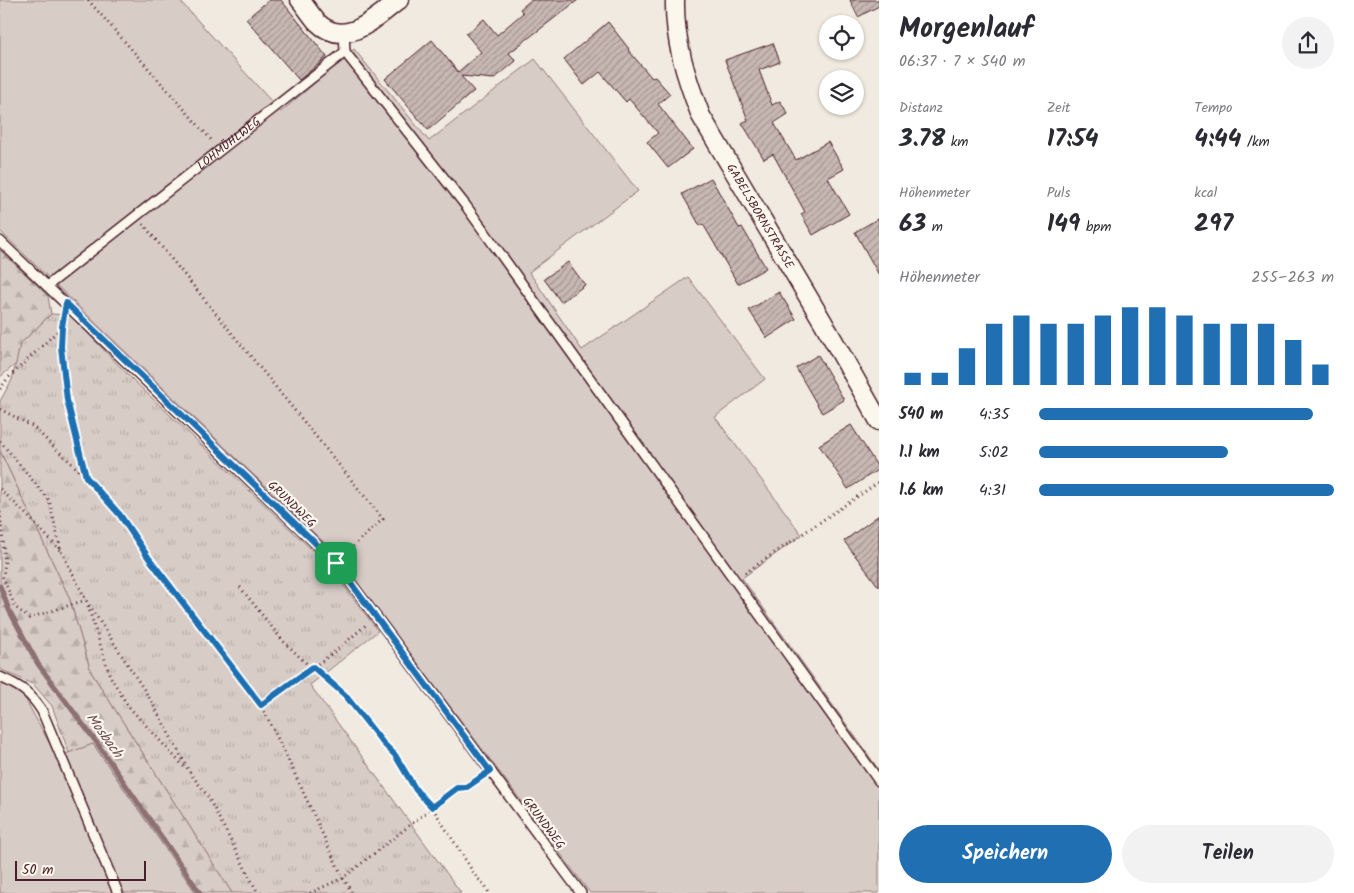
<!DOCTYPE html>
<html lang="de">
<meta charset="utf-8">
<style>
body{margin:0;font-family:Kalam,sans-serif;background:#f2f2f3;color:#2b2b33;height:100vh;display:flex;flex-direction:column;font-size:19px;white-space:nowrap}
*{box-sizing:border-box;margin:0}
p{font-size:16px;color:#7c7c81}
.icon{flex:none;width:28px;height:28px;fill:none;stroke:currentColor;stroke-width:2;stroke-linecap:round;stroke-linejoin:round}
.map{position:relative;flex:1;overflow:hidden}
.sheet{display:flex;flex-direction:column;background:#fff;width:475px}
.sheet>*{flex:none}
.fabs{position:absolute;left:819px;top:15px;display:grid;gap:10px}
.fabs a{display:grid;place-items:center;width:45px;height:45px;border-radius:50%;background:#fff;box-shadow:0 1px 4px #0004;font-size:25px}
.scale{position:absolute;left:15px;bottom:12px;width:131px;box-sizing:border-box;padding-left:5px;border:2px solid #4a1f2b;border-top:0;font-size:14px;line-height:18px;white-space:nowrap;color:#4a1f2b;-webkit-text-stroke:4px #fbf7ec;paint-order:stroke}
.pin{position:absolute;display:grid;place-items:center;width:42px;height:42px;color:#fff;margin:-21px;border-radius:10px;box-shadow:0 2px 8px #0006}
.round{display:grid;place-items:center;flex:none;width:52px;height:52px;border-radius:26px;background:#f2f2f3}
.headline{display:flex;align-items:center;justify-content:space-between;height:85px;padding:0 20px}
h1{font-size:28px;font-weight:700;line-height:38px}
.metrics{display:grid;grid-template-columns:repeat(3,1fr);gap:8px;height:85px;padding:5px 20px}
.metrics div{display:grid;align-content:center}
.metrics b{font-size:25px;font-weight:700}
.metrics small{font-size:14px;font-weight:400}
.metrics p{font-size:14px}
.chart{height:140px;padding:10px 20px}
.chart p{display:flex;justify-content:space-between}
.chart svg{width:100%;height:90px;margin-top:5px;stroke:#1f6fb2;stroke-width:6}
.primary-button{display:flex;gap:10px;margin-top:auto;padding:10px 20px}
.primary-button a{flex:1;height:58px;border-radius:30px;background:#1f6fb2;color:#fff;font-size:20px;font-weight:700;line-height:58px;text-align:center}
.primary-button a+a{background:#f2f2f3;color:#2b2b33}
ul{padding:0 20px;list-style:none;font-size:16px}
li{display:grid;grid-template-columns:80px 60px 1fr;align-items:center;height:38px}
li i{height:12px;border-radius:6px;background:#1f6fb2}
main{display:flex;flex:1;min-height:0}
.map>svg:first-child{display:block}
.grass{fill:url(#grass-tufts);stroke:#917678}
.forest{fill:url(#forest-firs);stroke:#917678}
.garden{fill:#d8ccc6;stroke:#917678}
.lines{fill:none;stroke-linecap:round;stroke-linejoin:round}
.stream{stroke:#8c6f72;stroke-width:5}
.building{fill:url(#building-hatch);stroke:#4a1f2b}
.lane-casing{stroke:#4a1f2b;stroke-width:12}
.street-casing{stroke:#4a1f2b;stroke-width:21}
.path{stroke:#4a1f2b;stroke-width:3;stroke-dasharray:1 4;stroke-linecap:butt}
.lane{stroke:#fbf7ec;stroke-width:9}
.street{stroke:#fbf7ec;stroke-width:18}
.route-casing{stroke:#fff;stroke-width:10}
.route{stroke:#1f6fb2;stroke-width:6}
.labels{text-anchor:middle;stroke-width:4.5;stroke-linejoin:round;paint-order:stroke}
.street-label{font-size:12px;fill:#4a1f2b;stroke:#fbf7ec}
.water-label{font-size:14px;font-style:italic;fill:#704e55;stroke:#fbf7ec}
</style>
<main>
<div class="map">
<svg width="879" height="893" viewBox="0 0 879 893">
<defs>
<pattern id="grass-tufts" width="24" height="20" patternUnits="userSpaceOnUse" patternTransform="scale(1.25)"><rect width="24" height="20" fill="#d8ccc6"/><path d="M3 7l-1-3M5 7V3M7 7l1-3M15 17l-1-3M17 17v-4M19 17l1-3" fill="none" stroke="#bbafaa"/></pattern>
<pattern id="forest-firs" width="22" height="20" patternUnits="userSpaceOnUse" patternTransform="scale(1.25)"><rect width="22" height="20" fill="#d8ccc6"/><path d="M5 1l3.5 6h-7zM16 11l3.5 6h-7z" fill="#bbafaa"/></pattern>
<pattern id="building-hatch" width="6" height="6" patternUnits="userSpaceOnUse" patternTransform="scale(1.25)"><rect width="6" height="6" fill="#c8b8b3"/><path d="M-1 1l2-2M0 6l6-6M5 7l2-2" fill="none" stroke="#a49592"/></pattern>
</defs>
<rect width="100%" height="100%" fill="#f0eae0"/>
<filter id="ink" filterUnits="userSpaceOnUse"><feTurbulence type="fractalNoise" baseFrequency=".02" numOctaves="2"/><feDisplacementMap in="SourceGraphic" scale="10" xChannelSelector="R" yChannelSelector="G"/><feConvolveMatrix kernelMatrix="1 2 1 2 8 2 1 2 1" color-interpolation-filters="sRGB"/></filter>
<g filter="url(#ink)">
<!-- grass -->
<path class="grass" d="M 51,314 L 70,315 L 131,378 L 329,566 L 378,631 L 310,685 L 461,893 L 232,893 L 91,672 L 69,597 L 0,451 L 0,401 L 12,380 L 20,344 Z"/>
<!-- forest -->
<g class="forest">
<path d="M 0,250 L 48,296 L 51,314 L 20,344 L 16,364 L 0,377 Z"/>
<path d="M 0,451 L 69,597 L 91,672 L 232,893 L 196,893 L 93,744 L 69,753 L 52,706 L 34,685 L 0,669 Z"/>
</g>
<!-- garden -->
<g class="garden">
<path d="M 0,0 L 179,0 L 281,112 L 354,49 L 429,141 L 535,59 L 638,191 L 529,272 L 582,350 L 688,277 L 765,379 L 715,417 L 802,535 L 742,578 L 879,770 L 879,893 L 590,893 L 337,555 L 0,231 Z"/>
<path d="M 0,683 L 22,693 L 57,757 L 93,744 L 196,893 L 0,893 Z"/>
</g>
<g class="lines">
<!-- stream -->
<path class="stream" d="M 0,586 L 9,610 L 38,664 L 97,743 L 200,893"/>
</g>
<!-- building -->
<g class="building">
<path d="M 269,0 L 281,0 L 327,57 L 299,80 L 246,19 Z"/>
<path d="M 531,0 L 578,0 L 509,53 L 516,61 L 494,79 L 461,76 L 474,91 L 428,130 L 385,79 L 432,40 L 458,72 L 481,52 L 466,34 L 484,19 L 497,35 L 523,13 L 520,9 Z"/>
<path d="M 850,0 L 879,0 L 879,6 L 858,17 Z"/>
<path d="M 608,22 L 629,49 L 628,50 L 652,78 L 655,77 L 670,94 L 658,104 L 693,149 L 668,168 L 647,142 L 658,133 L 629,99 L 626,102 L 600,72 L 584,85 L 564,59 Z"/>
<path d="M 773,43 L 780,62 L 759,70 L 772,105 L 780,101 L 788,114 L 774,123 L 796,160 L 828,142 L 844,169 L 828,178 L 849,214 L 813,235 L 801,214 L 805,212 L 773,154 L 764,159 L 742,123 L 748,120 L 725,60 Z"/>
<path d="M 711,178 L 739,228 L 742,227 L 766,268 L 738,284 L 703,224 L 700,226 L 682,194 Z"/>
<path d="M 879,218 L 879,275 L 855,232 Z"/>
<path d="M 568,262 L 585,285 L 561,302 L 544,279 Z"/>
<path d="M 779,292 L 796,319 L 767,338 L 749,310 Z"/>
<path d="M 818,355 L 844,400 L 822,413 L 796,368 Z"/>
<path d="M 851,425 L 879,469 L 848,489 L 819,445 Z"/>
<path d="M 879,515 L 879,587 L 844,541 Z"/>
</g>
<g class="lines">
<defs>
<g id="lane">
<path d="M 345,52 L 466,206 L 879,781"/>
<path d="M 0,241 L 336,563 L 581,893"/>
<path id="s1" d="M 47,286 L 345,52 L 344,33"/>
<path d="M 0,677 C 20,686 30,692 42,711 L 118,893"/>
</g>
<g id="street">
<path d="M 300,0 C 306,7 311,15 317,22 C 345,50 376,17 399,0"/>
<path id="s2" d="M 675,0 C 674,40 686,78 701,116 L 823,322 L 879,421"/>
</g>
</defs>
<!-- lane casing -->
<use href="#lane" class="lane-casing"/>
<!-- street casing -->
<use href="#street" class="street-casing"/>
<!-- path -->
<g class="path">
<path d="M 88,0 L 213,142"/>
<path d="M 143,224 L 383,519 L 344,555"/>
<path d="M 62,327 C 60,379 74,427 86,476"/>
<path d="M 0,389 L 7,379 L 62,327 L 63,318"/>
<path d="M 0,409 L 32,426 L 86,477 L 120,515 L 148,557 L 261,705 L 286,755 L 343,878 L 352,893"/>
<path d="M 0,441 L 49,500 L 61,551 L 86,600 L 152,702 L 190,773 L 207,795 L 258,893"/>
<path d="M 0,489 L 22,510 L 61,551"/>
<path d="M 0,512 L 5,561 L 3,577 L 15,607 L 29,618 L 86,600"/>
<path d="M 745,573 L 879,482"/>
<path d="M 240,587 L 283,641 L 308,665 L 345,695 L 383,743 L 395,755 L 416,790 L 432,807 L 477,878 L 485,885 L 489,893"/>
<path d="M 88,606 L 110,676 L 128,706 L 186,769"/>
<path d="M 261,705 L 337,650 L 367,624"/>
<path d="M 310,893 L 343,878 L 457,788 L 467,787 L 481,777"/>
</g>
<!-- lane -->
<use href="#lane" class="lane"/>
<!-- street -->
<use href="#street" class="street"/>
</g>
</g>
<g class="lines" filter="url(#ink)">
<defs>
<path id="route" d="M 66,303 L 336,563 L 490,771 L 467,787 L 457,788 L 432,807 L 416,790 L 395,755 L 383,743 L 345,695 L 313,667 L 261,705 L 148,557 L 120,515 L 86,477 L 67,400 L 61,347 L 62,327 Z"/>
</defs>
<!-- route casing -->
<use href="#route" class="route-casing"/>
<!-- route -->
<use href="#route" class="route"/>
</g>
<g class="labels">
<!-- street labels -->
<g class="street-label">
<text dy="4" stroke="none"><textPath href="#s1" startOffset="231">LOHMÜHLWEG</textPath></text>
<text dy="4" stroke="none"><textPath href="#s2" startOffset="236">GABELSBORNSTRASSE</textPath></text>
<text transform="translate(292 504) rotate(44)" y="4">GRUNDWEG</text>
<text transform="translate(544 823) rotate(53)" y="4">GRUNDWEG</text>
</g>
<!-- water labels -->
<g class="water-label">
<text transform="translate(105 735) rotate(54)" y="5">Mosbach</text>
</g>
</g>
</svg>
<div class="fabs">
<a><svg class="icon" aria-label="locate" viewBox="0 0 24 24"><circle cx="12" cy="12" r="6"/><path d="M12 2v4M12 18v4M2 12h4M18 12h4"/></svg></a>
<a><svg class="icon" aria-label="layers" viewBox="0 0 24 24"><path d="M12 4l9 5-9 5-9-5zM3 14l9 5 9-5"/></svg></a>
</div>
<div class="scale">50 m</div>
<div class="pin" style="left:336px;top:563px;background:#1e9e55"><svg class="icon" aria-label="arrive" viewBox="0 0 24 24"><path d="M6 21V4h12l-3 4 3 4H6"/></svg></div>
</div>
<section class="sheet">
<div class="headline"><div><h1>Morgenlauf</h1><p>06:37 · 7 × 540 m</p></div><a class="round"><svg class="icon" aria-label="share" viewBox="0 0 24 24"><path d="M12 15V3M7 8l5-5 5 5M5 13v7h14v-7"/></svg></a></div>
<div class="metrics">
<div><p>Distanz</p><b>3.78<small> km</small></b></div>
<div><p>Zeit</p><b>17:54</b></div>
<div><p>Tempo</p><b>4:44<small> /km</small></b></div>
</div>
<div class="metrics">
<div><p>Höhenmeter</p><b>63<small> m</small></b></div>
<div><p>Puls</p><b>149<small> bpm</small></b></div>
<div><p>kcal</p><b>297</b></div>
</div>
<div class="chart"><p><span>Höhenmeter</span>255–263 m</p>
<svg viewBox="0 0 160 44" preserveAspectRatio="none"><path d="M5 44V38M15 44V38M25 44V26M35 44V14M45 44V10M55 44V14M65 44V14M75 44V10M85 44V6M95 44V6M105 44V10M115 44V14M125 44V14M135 44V14M145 44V22M155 44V34"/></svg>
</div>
<ul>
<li><b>540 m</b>4:35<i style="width:93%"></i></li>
<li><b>1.1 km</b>5:02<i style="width:64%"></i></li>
<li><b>1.6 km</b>4:31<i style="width:100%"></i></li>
</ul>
<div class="primary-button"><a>Speichern</a><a>Teilen</a></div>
</section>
</main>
